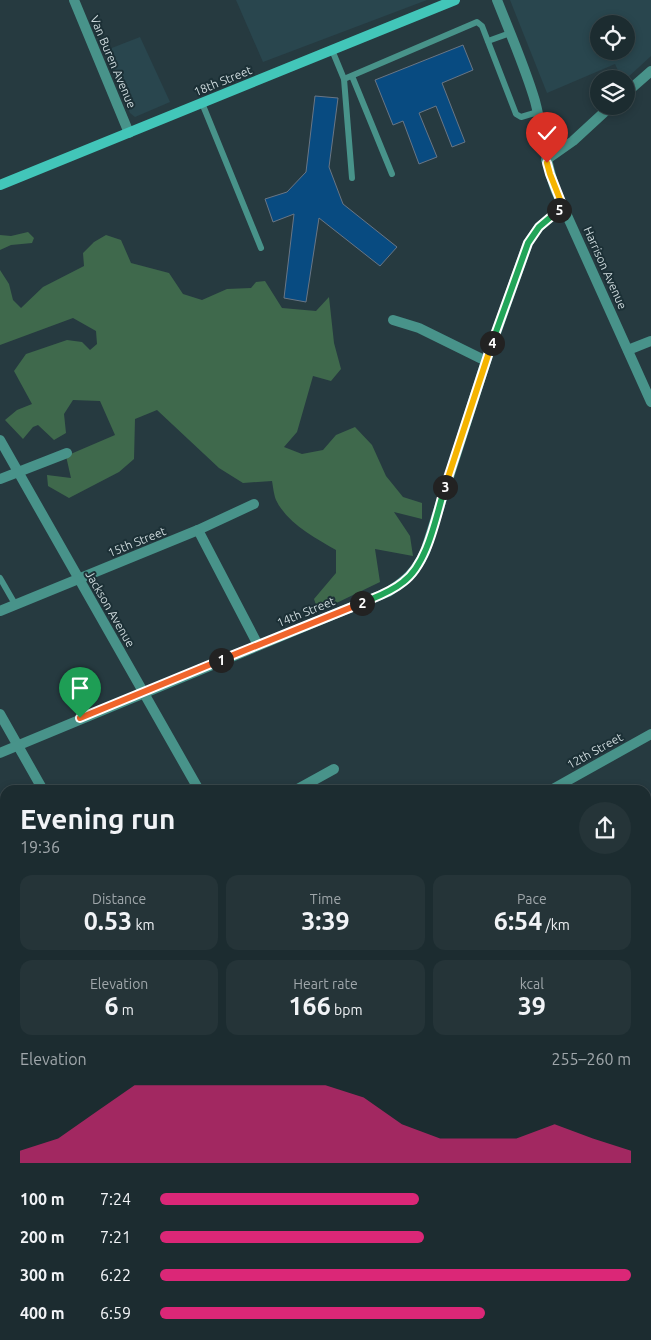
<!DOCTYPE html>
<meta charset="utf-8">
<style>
body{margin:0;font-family:Ubuntu,sans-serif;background:#253438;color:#f1f3f6;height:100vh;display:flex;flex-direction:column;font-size:19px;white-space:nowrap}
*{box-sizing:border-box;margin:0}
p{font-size:16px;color:#a0a7ab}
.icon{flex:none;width:28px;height:28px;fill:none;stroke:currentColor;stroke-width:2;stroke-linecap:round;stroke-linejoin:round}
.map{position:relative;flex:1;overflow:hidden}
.details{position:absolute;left:0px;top:785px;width:651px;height:555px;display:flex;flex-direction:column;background:#1c2c30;border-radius:15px 15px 0 0;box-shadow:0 2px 8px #0003,0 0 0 1px #3a484c}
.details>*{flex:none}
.controls{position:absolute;left:590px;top:15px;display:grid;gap:10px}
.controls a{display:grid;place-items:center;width:45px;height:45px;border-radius:50%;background:#1c2c30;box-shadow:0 2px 8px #0003,0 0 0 1px #3a484c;font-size:25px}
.pin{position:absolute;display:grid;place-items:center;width:42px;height:42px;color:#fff;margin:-51px -21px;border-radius:50% 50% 50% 0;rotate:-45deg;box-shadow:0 0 5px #0007}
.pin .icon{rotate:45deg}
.km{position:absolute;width:25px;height:25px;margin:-12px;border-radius:50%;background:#222;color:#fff;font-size:14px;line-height:25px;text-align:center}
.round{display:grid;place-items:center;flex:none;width:52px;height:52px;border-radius:26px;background:#253438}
.head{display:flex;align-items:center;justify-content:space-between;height:85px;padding:0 20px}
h1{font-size:28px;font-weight:600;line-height:38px}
.figures{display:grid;grid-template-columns:repeat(3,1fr);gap:8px;height:85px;padding:5px 20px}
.figures div{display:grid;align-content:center;border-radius:12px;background:#253438;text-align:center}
.figures b{font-size:25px;font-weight:600}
.figures small{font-size:14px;font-weight:400}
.figures p{font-size:14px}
.chart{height:140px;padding:10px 20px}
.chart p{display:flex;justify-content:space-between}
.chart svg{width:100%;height:90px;margin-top:5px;fill:#db2777;opacity:.7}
ul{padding:0 20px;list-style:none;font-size:16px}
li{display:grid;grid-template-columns:80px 60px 1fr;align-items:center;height:38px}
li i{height:12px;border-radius:6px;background:#db2777}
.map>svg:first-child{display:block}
.built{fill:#29464e;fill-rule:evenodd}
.green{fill:#3f694c}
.building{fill:#084b81;stroke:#697685}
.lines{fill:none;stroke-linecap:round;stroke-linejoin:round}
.service{stroke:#48938a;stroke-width:6}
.minor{stroke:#48938a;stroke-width:10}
.tertiary{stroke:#48938a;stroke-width:10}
.secondary{stroke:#42c6b9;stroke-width:10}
.split-1-casing{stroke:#fff;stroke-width:10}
.split-2-casing{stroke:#fff;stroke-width:10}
.split-3-casing{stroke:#fff;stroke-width:10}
.split-4-casing{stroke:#fff;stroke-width:10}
.split-5-casing{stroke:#fff;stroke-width:10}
.split-6-casing{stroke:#fff;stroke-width:10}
.split-1{stroke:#f0652b;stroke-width:6}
.split-2{stroke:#f0652b;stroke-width:6}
.split-3{stroke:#22a559;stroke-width:6}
.split-4{stroke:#f5b400;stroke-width:6}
.split-5{stroke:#22a559;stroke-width:6}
.split-6{stroke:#f5b400;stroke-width:6}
.labels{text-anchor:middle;stroke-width:4;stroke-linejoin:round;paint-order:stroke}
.street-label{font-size:12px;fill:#cdd9dc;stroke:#1c3036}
</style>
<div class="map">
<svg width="651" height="1340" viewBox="0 0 651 1340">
<rect width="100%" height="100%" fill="#263a40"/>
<!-- built -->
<g class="built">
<path d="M 236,0 L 427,0 L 263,62 Z"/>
<path d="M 510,0 L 651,0 L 651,56 L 626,79 L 622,79 L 615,64 L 547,93 ZM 599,24 L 626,24 L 626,51 L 599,51 Z"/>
<path d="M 140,37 L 170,102 L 135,117 L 130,113 L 104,51 Z"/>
<path d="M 123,1335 L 191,1335 L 194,1340 L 114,1340 Z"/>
<path d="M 372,1335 L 434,1335 L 437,1340 L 372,1340 L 370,1336 Z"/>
</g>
<!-- green -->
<g class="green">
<path d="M 28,232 L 34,238 L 32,243 L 11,245 L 0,250 L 0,235 L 11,236 Z"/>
<path d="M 106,235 L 121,240 L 131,263 L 169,273 L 183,294 L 202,300 L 227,289 L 251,288 L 256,282 L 265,281 L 282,308 L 316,311 L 329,297 L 334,343 L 341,369 L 331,381 L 313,376 L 297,432 L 284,447 L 302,454 L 323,450 L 336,435 L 355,427 L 372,445 L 386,476 L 403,497 L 422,503 L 422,519 L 394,512 L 410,536 L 413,556 L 375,549 L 380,582 L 324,609 L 317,608 L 314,599 L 336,573 L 336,550 C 315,538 287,523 276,500 C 274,495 273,487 272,481 L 243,483 L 219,468 L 157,410 L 135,419 L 134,459 L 119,472 L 69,498 L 48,486 L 47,475 L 71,478 L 66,456 L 115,435 L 100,401 L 73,400 L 64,414 L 66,433 L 54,440 L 38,425 L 33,427 L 23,439 L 5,420 L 17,410 L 32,404 L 14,371 L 26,354 L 67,340 L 82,342 L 90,350 L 97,344 L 96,331 L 73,318 L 0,345 L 0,270 L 9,284 L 13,300 L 21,308 L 43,287 L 84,266 L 83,253 L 94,242 Z"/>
</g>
<!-- building -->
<g class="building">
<path d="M 463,45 L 473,70 L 442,83 L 465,142 L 452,147 L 436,106 L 419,113 L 437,157 L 419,164 L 403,121 L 393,125 L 375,80 Z"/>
<path d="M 315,96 L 338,98 L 329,167 L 343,204 L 397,247 L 380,266 L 319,218 L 306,302 L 284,298 L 294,214 L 273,222 L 265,199 L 287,192 L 306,172 Z"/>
</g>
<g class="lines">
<!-- service -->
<g class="service">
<path d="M 488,41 L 510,33"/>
<path d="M 332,50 L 344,79 L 352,178"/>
<path d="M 352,76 L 392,174"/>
<path d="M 344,79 L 477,22 L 482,26 L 516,114 L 521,117 L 538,112"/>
<path d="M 202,103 L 261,248"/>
<path d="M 0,578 L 15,604"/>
<path d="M 585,1335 L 587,1340"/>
</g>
<!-- minor -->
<g class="minor">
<path d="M 74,0 L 129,133"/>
<path d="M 497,0 C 510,33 525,67 535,101 C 543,131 545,162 556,191 L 651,402"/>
<path d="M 626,93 L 651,71"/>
<path d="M 546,160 L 573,141 L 611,106"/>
<path d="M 393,320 L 419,328 L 486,361"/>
<path d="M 628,350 L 651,341"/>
<path d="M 0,440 L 199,790"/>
<path d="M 0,479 L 67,453"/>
<path d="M 198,530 L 258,645"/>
<path d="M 0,611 L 198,530 L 254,504"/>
<path d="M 0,714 L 43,790"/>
<path d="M 0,753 L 388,592 C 407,580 415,572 425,552 L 486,361 L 528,243 L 539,227 L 563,207"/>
<path d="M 296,790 L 334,769"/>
<path d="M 551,790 L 651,734"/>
<path d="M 646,880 L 651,877"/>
<path d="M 0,959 L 5,956"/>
<path d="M 646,1027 L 651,1024"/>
<path d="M 0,1104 L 5,1101"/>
<path d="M 646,1170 L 651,1168"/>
<path d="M 0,1240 L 5,1249"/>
<path d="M 646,1314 L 651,1322"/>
<path d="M 54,1335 L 57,1340"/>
<path d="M 509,1335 L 512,1340"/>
<path d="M 93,1340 L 101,1335"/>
<path d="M 345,1340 L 354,1335"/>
<path d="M 595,1340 L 603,1335"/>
</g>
<!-- tertiary -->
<g class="tertiary">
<path d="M 0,976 L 5,985"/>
<path d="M 204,1335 L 207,1340"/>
</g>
<!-- secondary -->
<path class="secondary" d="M 0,185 L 455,0"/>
</g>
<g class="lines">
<defs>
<path id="split-1" d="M 80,718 L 221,660"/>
<path id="split-2" d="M 221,660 L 362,603"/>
<path id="split-3" d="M 362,603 C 376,597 391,592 403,582 C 428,564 436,516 445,487"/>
<path id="split-4" d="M 445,487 L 492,343"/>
<path id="split-5" d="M 492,343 L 528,243 L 539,227 L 559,210"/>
<path id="split-6" d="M 547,163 L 550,174 L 563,207 L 559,210"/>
</defs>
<!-- split-1 casing -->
<use href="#split-1" class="split-1-casing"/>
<!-- split-2 casing -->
<use href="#split-2" class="split-2-casing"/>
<!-- split-3 casing -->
<use href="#split-3" class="split-3-casing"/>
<!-- split-4 casing -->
<use href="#split-4" class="split-4-casing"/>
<!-- split-5 casing -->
<use href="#split-5" class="split-5-casing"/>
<!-- split-6 casing -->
<use href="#split-6" class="split-6-casing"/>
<!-- split-1 -->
<use href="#split-1" class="split-1"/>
<!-- split-2 -->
<use href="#split-2" class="split-2"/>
<!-- split-3 -->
<use href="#split-3" class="split-3"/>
<!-- split-4 -->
<use href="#split-4" class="split-4"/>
<!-- split-5 -->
<use href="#split-5" class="split-5"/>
<!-- split-6 -->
<use href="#split-6" class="split-6"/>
</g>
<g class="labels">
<!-- street labels -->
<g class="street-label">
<text transform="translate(113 62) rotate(67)" y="4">Van Buren Avenue</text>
<text transform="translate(223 81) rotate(-22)" y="4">18th Street</text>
<text transform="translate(605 268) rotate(66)" y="4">Harrison Avenue</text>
<text transform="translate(137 542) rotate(-22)" y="4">15th Street</text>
<text transform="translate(110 609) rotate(60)" y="4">Jackson Avenue</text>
<text transform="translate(306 612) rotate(-22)" y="4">14th Street</text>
<text transform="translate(595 751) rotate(-29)" y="4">12th Street</text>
</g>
</g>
</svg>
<div class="controls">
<a><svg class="icon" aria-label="locate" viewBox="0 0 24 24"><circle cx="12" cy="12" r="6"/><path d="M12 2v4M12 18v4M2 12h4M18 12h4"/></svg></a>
<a><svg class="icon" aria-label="layers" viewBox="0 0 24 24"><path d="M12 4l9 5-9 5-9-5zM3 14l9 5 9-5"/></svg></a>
</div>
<div class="pin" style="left:80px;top:718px;background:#1e9e55"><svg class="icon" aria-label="arrive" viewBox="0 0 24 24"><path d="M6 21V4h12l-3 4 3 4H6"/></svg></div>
<div class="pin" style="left:547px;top:163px;background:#d93025"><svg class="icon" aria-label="check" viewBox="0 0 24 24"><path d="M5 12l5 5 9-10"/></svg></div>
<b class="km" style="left:221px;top:660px">1</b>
<b class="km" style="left:362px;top:603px">2</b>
<b class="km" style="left:445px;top:487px">3</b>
<b class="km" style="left:492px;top:343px">4</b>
<b class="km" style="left:559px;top:210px">5</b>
<section class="details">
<div class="head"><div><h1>Evening run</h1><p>19:36</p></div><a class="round"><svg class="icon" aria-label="share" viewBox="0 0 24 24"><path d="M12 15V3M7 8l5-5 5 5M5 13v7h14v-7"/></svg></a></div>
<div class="figures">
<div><p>Distance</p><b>0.53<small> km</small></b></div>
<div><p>Time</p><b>3:39</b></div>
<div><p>Pace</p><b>6:54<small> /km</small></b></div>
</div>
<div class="figures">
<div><p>Elevation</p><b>6<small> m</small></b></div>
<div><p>Heart rate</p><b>166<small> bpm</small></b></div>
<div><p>kcal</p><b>39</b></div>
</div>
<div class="chart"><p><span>Elevation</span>255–260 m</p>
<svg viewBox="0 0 160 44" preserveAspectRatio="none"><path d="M0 44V38L10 32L20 19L30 6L40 6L50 6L60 6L70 6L80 6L90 12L100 25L110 32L120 32L130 32L140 25L150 32L160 38V44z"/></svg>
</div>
<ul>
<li><b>100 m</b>7:24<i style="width:55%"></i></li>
<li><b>200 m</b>7:21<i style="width:56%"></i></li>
<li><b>300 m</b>6:22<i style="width:100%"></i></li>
<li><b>400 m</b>6:59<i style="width:69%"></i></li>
</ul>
</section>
</div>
